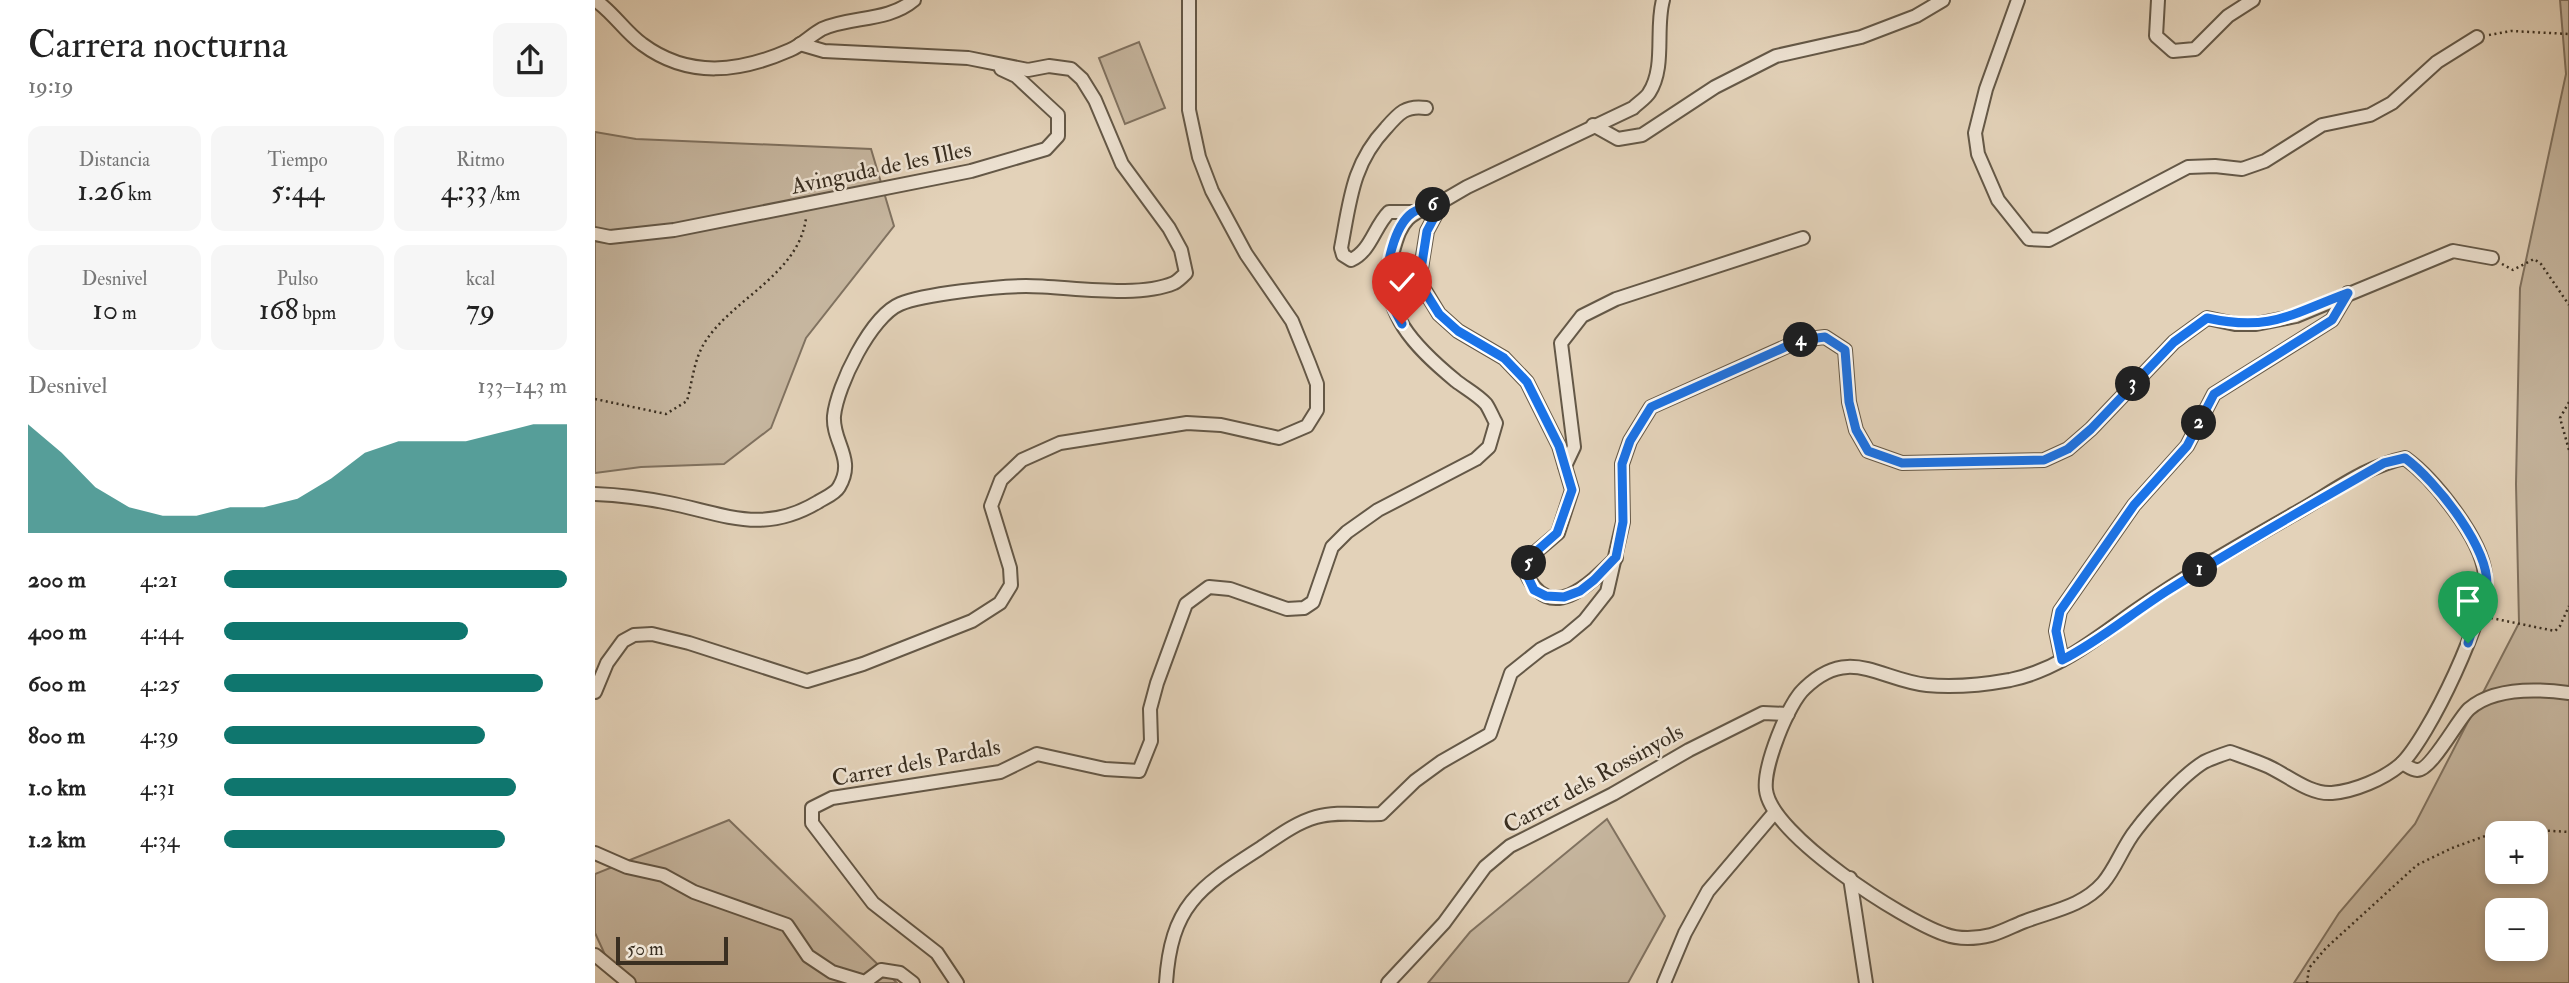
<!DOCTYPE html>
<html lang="es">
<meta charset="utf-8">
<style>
body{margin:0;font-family:"IM FELL Double Pica",serif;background:#f6f6f6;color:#222;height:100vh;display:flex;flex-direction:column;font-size:26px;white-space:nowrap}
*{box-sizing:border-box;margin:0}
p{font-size:23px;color:#767676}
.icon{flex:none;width:38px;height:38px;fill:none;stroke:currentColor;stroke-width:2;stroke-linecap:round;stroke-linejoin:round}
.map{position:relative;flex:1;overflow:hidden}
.details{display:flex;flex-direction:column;background:#fff;width:595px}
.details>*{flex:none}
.fabs{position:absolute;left:1890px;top:821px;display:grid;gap:14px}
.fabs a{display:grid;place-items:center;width:63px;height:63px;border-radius:14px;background:#fff;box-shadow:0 4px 10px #0003;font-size:35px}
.scale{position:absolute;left:21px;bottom:18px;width:112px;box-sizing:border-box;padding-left:7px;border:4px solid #3a2f21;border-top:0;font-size:19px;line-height:24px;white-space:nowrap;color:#3a2f21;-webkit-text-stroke:5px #ede2d2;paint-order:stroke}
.pin{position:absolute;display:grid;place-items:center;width:60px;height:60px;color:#fff;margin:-72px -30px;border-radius:50% 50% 50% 0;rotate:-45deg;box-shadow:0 0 7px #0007}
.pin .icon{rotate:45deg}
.km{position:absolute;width:35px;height:35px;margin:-18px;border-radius:50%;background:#222;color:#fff;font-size:19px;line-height:35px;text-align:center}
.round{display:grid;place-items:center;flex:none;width:74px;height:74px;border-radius:14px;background:#f6f6f6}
.head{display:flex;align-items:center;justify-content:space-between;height:119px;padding:0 28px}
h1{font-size:38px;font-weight:600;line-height:52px}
.metrics{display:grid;grid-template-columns:repeat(3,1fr);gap:10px;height:119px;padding:7px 28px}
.metrics div{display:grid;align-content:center;border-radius:14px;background:#f6f6f6;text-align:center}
.metrics b{font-size:30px;font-weight:600}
.metrics small{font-size:19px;font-weight:400}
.metrics p{font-size:19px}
.chart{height:196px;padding:14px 28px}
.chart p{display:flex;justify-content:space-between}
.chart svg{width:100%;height:126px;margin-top:7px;fill:#0f766e;opacity:.7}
ul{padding:0 28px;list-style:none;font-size:23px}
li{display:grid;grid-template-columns:112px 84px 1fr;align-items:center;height:52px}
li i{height:18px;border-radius:9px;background:#0f766e}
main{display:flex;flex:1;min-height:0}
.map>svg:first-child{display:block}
.green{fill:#c6b69f;stroke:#807260;stroke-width:2;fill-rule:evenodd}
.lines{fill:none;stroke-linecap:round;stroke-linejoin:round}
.minor-casing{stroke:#645847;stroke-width:16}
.path{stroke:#3a2f21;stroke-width:2.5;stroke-dasharray:2 3.5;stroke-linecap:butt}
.minor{stroke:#ede2d2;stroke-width:12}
.route-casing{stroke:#fff;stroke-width:14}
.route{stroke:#1a73e8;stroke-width:9}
.labels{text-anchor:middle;stroke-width:5;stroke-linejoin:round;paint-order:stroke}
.street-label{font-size:23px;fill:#3a2f21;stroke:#ede2d2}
</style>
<main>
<section class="details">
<div class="head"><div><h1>Carrera nocturna</h1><p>19:19</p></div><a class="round"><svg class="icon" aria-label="share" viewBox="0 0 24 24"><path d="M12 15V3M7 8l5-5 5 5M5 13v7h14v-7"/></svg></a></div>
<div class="metrics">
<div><p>Distancia</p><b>1.26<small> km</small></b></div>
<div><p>Tiempo</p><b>5:44</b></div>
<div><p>Ritmo</p><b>4:33<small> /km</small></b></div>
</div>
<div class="metrics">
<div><p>Desnivel</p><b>10<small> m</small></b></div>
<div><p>Pulso</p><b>168<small> bpm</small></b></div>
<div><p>kcal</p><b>79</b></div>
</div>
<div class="chart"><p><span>Desnivel</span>133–143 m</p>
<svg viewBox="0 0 160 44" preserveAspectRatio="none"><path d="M0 44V6L10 16L20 28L30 35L40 38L50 38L60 35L70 35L80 32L90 25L100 16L110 12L120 12L130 12L140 9L150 6L160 6V44z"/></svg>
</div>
<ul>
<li><b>200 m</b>4:21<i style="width:100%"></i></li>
<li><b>400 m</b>4:44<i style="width:71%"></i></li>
<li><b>600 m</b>4:25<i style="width:93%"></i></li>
<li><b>800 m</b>4:39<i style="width:76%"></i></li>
<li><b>1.0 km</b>4:31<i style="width:85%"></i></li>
<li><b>1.2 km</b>4:34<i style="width:82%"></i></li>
</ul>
</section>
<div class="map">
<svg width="1974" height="983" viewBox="0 0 1974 983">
<rect width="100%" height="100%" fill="#e3d2b9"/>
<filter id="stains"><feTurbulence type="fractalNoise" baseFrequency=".00286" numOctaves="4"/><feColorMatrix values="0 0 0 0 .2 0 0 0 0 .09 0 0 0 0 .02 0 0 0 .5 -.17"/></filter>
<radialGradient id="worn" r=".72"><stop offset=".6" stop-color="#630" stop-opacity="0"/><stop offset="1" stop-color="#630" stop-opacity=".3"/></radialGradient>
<!-- green -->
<g class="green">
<path d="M 1965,0 L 1974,0 L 1974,983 L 1699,983 L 1744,913 L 1820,824 L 1924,623 L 1921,484 L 1925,288 L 1971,74 ZM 1902,833 L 1941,833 L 1941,872 L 1902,872 ZM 1902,910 L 1941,910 L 1941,948 L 1902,948 Z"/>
<path d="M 544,42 L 570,108 L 530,124 L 504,58 Z"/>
<path d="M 0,132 L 41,139 L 276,149 L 299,226 L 211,338 L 176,428 L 129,464 L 46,467 L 0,473 Z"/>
<path d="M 1012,819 L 1070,916 L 1033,983 L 833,983 L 875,932 Z"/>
<path d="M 134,820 L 302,983 L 23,983 L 0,933 L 0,874 Z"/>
</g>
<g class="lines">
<defs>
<g id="minor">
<path d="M 0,0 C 18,12 30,32 47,44 C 94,79 145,72 195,50 C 207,45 216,35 227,29 C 256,16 293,22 319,0"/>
<path d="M 1423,0 L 1391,89 L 1380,133 L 1383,154 L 1403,200 L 1434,239 L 1454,240 L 1593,167 L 1620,166 L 1647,169 L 1670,161 L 1727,125 L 1775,115 L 1797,103 L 1842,62 L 1882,37"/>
<path d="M 1563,0 L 1561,36 L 1578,51 L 1600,49 L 1633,16 L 1658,0"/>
<path d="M 998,125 L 1023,139 L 1047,135 L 1120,87 L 1181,56 L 1266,37 L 1321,16 L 1348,0"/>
<path d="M 817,212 L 794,212 C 779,227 776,251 756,260 L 748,255 L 746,248 C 755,201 757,164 791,128 C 804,113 811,105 831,108"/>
<path d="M 0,234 L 15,237 L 79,230 L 376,171 L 451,149 L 463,136 L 463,115 L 421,76 L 406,69"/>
<path d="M 1810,458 C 1839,479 1886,538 1890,574 C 1895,610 1833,740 1805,765 C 1788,779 1760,791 1737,793 C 1714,795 1690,773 1670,765 C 1658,760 1646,756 1635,752 C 1626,755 1617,758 1609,762 C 1588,775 1556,810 1541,830 C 1528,846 1521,868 1508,883 C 1487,907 1456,911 1428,922 C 1418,926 1407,932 1396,935 C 1380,939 1365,940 1349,934 C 1308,920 1176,835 1171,790 C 1168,767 1193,703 1210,688 C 1254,645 1285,680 1332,685 C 1360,688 1387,685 1415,680 C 1464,670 1500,639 1540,611 C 1593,574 1650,542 1706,510 C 1739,491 1772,466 1810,458 Z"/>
<path d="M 970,466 L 979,447 L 966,343 L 987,316 L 1021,299 L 1208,238"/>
<path d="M 0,494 C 25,495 49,498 74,503 C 129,514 168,535 223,502 C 229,498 240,494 244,487 C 261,459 237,442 239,416 C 242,386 276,316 305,304 C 328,294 404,286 431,286 C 472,286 542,299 579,283 C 583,281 588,276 591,273 L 586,250 L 574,228 L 527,164 L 500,100 L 487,79 L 476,69 L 454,66 L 433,70 L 373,58 L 229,51 L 205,44"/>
<path d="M 1021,558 C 995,584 955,625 931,573 L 936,556 L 963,533 L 977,490 L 964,446 L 932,382 L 909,358 L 863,331 L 844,314 L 824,281 L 832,231 L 848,201 L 872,187 L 1038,108 C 1043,103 1051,98 1054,93 C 1071,67 1060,29 1068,0"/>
<path d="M 1467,660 L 1461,631 L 1465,611 L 1539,505 L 1592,446 L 1619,394 L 1737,320 L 1753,293"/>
<path d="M 0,692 L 12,663 L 28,641 L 39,635 L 57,634 L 94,643 L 212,681 L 268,664 L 377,621 L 405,603 L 416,585 L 415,568 L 396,506 L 406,480 L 427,460 L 465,443 L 592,423 L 626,425 L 684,438 L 712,426 L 722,410 L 722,384 L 714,363 L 697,321 L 651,254 L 617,191 L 604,157 L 594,110 L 594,0"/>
<path d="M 1807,763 C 1811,765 1817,770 1822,770 C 1836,771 1863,719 1874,709 C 1899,687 1944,689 1974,693"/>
<path d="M 0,853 L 32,867 L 68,875 L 99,892 L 192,925 L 213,956 L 237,972 L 270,982 L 286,970 L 305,973 L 318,983"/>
<path d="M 1255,878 L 1271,983"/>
<path d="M 0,955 L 34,983"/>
<path d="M 362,983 L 342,953 L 278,903 L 217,823 L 217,808 L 237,798 L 405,772 L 442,754 L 510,769 L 544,771 L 556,741 L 555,709 L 562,683 L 591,604 L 614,587 L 635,589 L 692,609 L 709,608 L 718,602 L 737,547 L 752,532 L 783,510 L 881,459 L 894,447 L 901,423 C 898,418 895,410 891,404 C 883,395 870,388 861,381 C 821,348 782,311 797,255 C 807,217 812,215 848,201"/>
<path d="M 571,983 C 576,906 603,888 664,849 C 682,837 700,823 721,817 C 742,811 765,815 786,814 L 820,781 L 846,762 L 895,734 L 916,673 L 946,649 L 971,636 L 990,620 L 1012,592 L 1028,522 L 1027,464 L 1035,441 L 1056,407 L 1206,340 L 1230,337 L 1250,350 L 1254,402 L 1261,430 L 1273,451 L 1307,463 L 1449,460 L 1473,449 L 1496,429 L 1579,342 L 1612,318 L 1640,324 L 1661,324 L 1701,316 L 1858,251 L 1897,258"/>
<path d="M 793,983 L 849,923 L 890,867 L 915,846 L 1018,794 L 1094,750 L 1168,713 L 1193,714"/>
<path d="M 1069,983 L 1090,933 L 1113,891 L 1180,812"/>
</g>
</defs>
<!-- minor casing -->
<use href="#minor" class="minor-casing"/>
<!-- path -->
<g class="path">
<path d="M 1894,35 L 1916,31 L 1974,34"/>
<path d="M 1907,264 L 1918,270 L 1939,259 L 1946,264 L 1974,305"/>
<path d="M 0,399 L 71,414 L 92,401 C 98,379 99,357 112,339 C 141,297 204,273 211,218"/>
<path d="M 1974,402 L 1965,418 L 1974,450"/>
<path d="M 1896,618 L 1960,631 L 1965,626 L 1974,606"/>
<path d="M 1712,983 L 1714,968 L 1731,948 L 1822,865 L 1857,848 L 1904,831 L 1926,829 L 1974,832"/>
</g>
<!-- minor -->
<use href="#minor" class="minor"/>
</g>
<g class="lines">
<defs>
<path id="route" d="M 807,324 C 801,313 794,302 792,289 C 790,268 799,226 817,213 C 825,207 839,205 848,201 L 832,231 L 824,282 L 844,314 L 863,331 L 909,358 L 932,382 L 964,446 L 977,490 L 962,533 L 936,556 L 931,573 L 939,590 L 951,596 L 969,597 L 985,591 L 999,580 L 1021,557 L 1028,522 L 1027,464 L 1035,441 L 1056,407 L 1206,340 L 1230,337 L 1250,350 L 1254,402 L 1261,430 L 1273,451 L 1307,463 L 1449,460 L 1473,449 L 1496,429 L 1579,342 L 1612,318 C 1676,332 1696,314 1753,293 L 1737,320 L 1619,394 L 1592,446 L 1539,505 L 1465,611 L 1461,631 L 1467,660 C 1506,640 1538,612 1575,589 C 1645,545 1717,504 1789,463 L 1810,458 C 1840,480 1900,553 1891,593 C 1887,609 1878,627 1873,643"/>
</defs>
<!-- route casing -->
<use href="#route" class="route-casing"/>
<!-- route -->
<use href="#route" class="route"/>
</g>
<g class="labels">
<!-- street labels -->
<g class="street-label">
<text transform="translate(286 167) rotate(-12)" y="8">Avinguda de les Illes</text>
<text transform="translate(321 762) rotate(-11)" y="8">Carrer dels Pardals</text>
<text transform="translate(998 778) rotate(-29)" y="8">Carrer dels Rossinyols</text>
</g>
</g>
<rect width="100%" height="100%" filter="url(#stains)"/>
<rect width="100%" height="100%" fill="url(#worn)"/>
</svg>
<div class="fabs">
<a>+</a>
<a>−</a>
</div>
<div class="scale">50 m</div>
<div class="pin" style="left:1873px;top:643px;background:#1e9e55"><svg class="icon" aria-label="arrive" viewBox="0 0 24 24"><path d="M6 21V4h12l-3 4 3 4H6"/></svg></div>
<div class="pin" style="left:807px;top:324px;background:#d93025"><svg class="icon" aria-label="check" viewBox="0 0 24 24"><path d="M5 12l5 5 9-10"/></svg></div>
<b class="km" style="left:1605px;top:570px">1</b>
<b class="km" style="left:1604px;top:423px">2</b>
<b class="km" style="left:1538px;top:384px">3</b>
<b class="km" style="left:1206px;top:340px">4</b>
<b class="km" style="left:934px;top:563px">5</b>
<b class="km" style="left:838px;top:205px">6</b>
</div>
</main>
